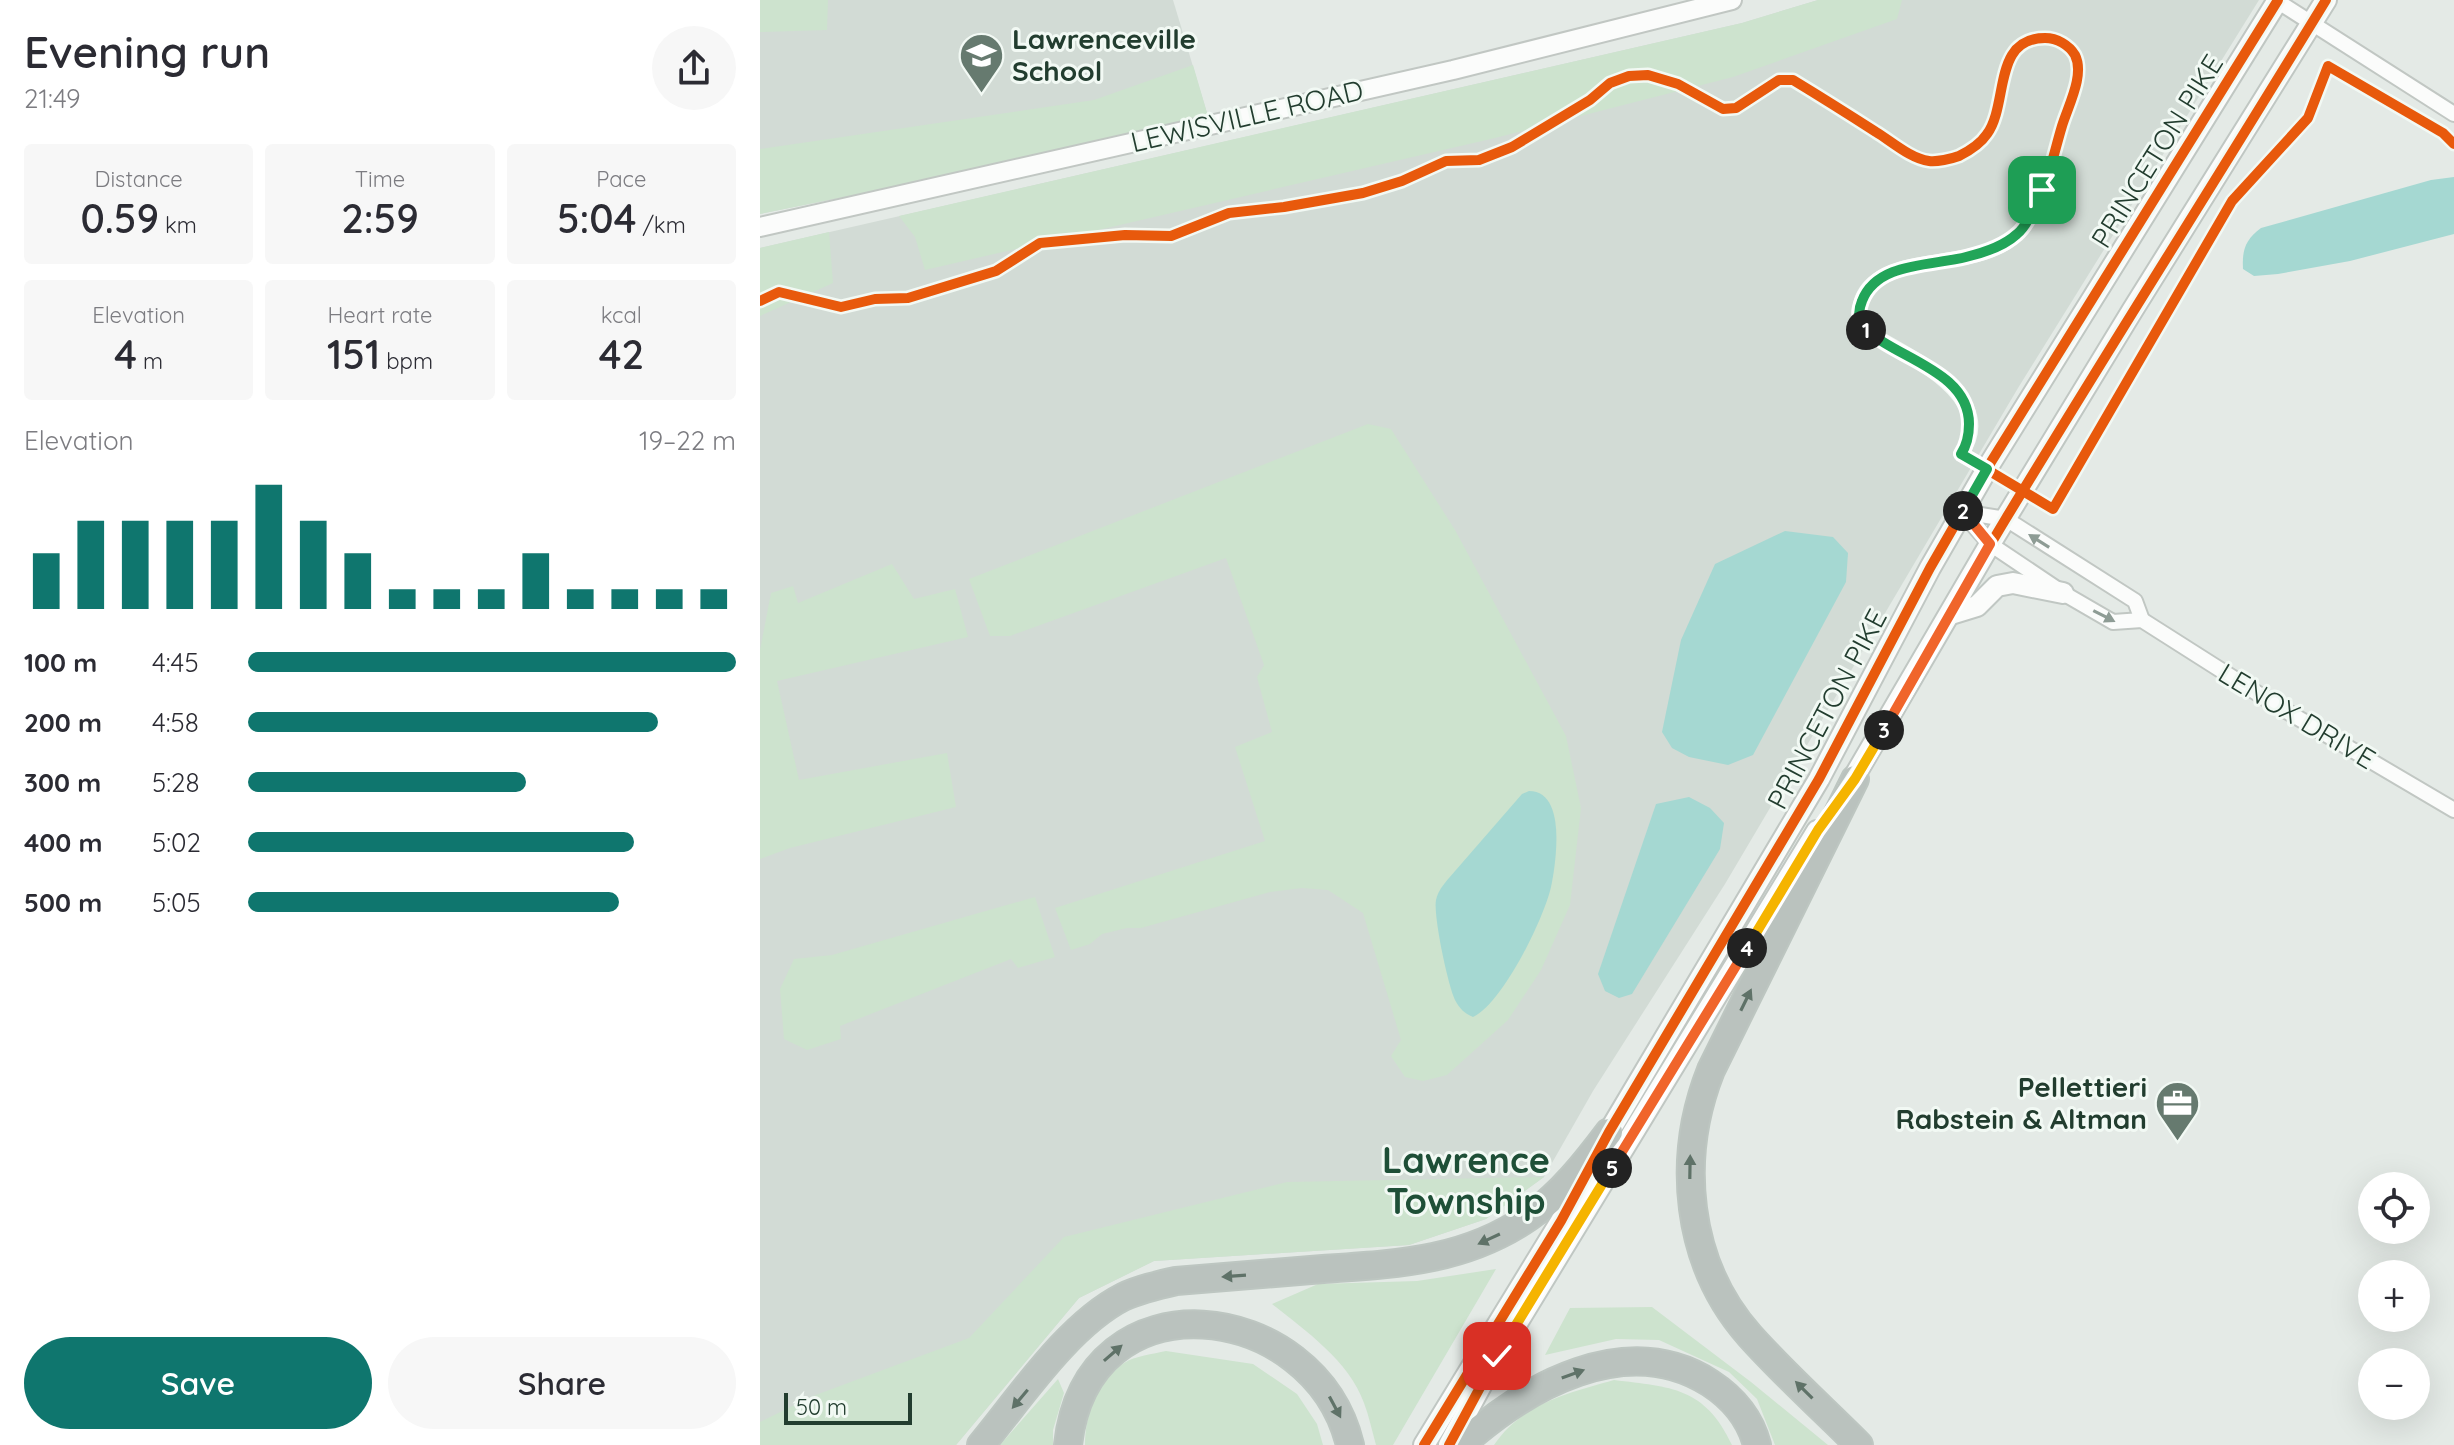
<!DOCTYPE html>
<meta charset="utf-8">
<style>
body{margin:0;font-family:Quicksand,sans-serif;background:#f7f7f7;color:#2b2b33;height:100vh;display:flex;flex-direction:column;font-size:30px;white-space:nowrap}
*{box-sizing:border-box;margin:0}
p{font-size:26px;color:#7c7c81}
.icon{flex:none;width:44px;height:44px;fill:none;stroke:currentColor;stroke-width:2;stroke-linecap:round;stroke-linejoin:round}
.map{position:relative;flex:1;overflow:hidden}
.sheet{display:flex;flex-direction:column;background:#fff;width:760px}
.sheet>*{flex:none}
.controls{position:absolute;left:1598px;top:1172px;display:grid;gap:16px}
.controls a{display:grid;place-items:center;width:72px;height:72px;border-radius:50%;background:#fff;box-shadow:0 8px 32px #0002;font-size:40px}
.scale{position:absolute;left:24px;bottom:20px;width:128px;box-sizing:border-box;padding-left:8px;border:4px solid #223d2f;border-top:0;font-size:22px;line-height:28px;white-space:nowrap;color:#223d2f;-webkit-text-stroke:6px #f2f9f4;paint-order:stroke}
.pin{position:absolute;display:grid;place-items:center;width:68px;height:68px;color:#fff;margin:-34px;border-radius:16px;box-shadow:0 4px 12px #0006}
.km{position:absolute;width:40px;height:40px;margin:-20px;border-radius:50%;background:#222;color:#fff;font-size:22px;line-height:40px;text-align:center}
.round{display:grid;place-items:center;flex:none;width:84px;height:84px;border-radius:42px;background:#f7f7f7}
.summary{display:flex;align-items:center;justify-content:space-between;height:136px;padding:0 24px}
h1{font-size:44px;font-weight:600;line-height:60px}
.metrics{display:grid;grid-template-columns:repeat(3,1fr);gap:12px;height:136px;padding:8px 24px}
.metrics div{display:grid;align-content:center;border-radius:8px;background:#f7f7f7;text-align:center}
.metrics b{font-size:40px;font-weight:600}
.metrics small{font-size:22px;font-weight:400}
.metrics p{font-size:22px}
.chart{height:224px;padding:16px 24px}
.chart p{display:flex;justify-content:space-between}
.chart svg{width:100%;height:144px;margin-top:8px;stroke:#0f766e;stroke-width:6}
.action{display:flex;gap:16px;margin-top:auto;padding:16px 24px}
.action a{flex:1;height:92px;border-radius:48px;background:#0f766e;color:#fff;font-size:32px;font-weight:600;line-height:92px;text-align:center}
.action a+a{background:#f7f7f7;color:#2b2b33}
ul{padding:0 24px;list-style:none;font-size:26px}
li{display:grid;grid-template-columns:128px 96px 1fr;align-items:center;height:60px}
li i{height:20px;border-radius:10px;background:#0f766e}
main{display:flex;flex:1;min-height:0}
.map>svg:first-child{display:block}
.built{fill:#d2dbd5}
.green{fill:#cde3ce}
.water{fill:#a5d8d2}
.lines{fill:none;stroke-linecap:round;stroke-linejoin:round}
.minor-casing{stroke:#c1c7c3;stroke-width:18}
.tertiary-casing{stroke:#c1c7c3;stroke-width:22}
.secondary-casing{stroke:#c0c7c3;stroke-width:24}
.motorway-casing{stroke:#bdc6c1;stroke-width:30}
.minor{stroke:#fbfcfb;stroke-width:14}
.tertiary{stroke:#fbfcfb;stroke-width:18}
.secondary{stroke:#fbfcfb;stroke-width:20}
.motorway{stroke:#bac2be;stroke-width:26}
.cycleway-casing{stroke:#f2f9f4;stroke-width:15}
.cycleway{stroke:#e8590c;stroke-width:10}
.oneway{fill:#8e9c95}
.oneway2{fill:#5f7268}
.split-1-casing{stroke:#fff;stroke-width:16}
.split-2-casing{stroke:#fff;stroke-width:16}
.split-3-casing{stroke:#fff;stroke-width:16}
.split-4-casing{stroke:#fff;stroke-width:16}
.split-5-casing{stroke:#fff;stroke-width:16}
.split-6-casing{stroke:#fff;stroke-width:16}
.split-1{stroke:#22a559;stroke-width:10}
.split-2{stroke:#22a559;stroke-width:10}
.split-3{stroke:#f0652b;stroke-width:10}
.split-4{stroke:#f5b400;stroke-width:10}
.split-5{stroke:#f0652b;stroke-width:10}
.split-6{stroke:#f5b400;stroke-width:10}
.labels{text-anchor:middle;stroke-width:6;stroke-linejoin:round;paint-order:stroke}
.poi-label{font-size:28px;font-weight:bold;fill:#223d2f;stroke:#f2f9f4;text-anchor:start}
.street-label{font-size:28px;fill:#223d2f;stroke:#f2f9f4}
.district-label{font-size:36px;font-weight:bold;fill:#1e4f37;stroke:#f2f9f4}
</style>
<main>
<section class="sheet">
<div class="summary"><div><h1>Evening run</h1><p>21:49</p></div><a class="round"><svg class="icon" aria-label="share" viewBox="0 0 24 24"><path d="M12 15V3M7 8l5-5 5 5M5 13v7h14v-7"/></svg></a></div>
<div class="metrics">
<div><p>Distance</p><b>0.59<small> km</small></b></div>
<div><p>Time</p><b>2:59</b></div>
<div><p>Pace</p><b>5:04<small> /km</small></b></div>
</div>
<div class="metrics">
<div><p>Elevation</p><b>4<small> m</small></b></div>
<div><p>Heart rate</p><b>151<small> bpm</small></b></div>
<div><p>kcal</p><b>42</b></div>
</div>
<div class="chart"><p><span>Elevation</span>19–22 m</p>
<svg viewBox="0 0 160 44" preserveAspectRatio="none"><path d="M5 44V27M15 44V17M25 44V17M35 44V17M45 44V17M55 44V6M65 44V17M75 44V27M85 44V38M95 44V38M105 44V38M115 44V27M125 44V38M135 44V38M145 44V38M155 44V38"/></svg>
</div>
<ul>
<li><b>100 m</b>4:45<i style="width:100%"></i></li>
<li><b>200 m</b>4:58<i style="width:84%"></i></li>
<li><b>300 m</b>5:28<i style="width:57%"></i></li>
<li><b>400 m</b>5:02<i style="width:79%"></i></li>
<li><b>500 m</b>5:05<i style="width:76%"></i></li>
</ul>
<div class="action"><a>Save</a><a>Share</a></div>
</section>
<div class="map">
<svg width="1694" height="1445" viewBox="0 0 1694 1445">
<rect width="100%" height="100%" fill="#e4eae6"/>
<!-- built -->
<g class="built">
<path d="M 0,0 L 413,0 L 450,123 L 0,214 Z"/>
<path d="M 1058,0 L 1499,0 L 1258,388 L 965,884 L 833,1091 L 784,1177 L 726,1219 L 649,1245 L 394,1261 L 319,1298 L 196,1445 L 0,1445 L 0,248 L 982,23 Z"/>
</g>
<!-- green -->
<g class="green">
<path d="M 0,0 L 68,0 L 67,30 L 0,32 Z"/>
<path d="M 1058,0 L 1142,0 L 1137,19 L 973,77 L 735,138 L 165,270 L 155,237 L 139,216 L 982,23 Z"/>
<path d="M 433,65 L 450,123 L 0,214 L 0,149 L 334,100 Z"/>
<path d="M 69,232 L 73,283 L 0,316 L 0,248 Z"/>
<path d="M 608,424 L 631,429 L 695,530 L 806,736 L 821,808 L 810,905 L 781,970 L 748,1020 L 687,1075 L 663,1081 L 645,1077 L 631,1056 L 641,1040 L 603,913 L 568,890 L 542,888 L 510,892 L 381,928 L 367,928 L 342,934 L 330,944 L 311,950 L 295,908 L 505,841 L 475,747 L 512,732 L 497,677 L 504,665 L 466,558 L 250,636 L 230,636 L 209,579 Z"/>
<path d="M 132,564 L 154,599 L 195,589 L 208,637 L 17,681 L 39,780 L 187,753 L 196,807 L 30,848 L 0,859 L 0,650 L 11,593 L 33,586 L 38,603 Z"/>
<path d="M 275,897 L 295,957 L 258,968 L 251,959 L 80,1026 L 81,1039 L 47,1050 L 24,1039 L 20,989 L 34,959 L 72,955 Z"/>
<path d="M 784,1177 L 726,1219 L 649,1245 L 394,1261 L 319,1298 L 196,1445 L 0,1445 L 0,1422 L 53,1396 L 209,1338 L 304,1237 L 527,1182 Z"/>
<path d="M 736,1269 L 633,1445 L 616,1445 C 612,1431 609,1416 604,1403 C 589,1361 546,1331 512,1304 L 558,1284 L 657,1281 Z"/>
<path d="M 892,1307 L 991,1382 L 1068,1445 L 1015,1445 L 997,1399 L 969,1372 L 899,1340 L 856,1339 L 785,1355 L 810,1308 Z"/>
<path d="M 406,1351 L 493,1364 L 537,1394 L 557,1424 L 563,1445 L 325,1445 C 325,1414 337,1382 364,1363 C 375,1356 393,1354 406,1351 Z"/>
<path d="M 298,1379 L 304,1393 L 293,1430 L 293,1445 L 240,1445 Z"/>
<path d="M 854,1380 C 911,1387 945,1387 972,1445 L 734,1445 C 762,1403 809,1393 854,1380 Z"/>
</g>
<!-- water -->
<g class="water">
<path d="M 1694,177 L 1694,234 L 1590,261 L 1518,274 L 1494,276 L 1483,269 C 1482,250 1485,240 1501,228 L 1671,180 Z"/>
<path d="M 1025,531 L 1073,537 L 1088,553 L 1086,582 L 993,755 L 968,765 L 929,757 L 912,748 L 902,732 L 921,640 L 955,564 Z"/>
<path d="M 769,791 C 807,791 796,863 791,887 C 784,918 743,1003 713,1017 C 704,1013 700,1009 695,1000 C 688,986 673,915 676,900 C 678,891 683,885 689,878 L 762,794 Z"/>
<path d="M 929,797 L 950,808 L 964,823 L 960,849 L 872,994 L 859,998 L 845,991 L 838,974 L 896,804 Z"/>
</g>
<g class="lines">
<defs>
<g id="minor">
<path d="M 1517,1 L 1694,114"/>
<path d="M 1202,512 L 1230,544 L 1303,593 L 1353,622 L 1382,620 L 1511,702 L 1694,810"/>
<path d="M 1202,512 L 1246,519 L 1375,601 L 1382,620"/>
</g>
<path id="tertiary" d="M 0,227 L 693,70 L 972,0"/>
<g id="secondary">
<path d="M 1191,614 L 1217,606 L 1237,586 L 1253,583 L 1303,593"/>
<path d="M 1087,789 L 1230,544 L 1372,311 L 1566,0"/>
<path d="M 843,1142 L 1059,779 L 1170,568 L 1231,462 L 1518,0"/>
<path d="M 664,1445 L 801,1221 L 828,1171"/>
<path d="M 689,1445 L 737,1356 L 1057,831"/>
</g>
<g id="motorway">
<path d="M 1095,779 L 951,1070 C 916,1158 925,1263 990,1336 C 1024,1374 1063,1409 1099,1445"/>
<path d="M 221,1445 C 260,1398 308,1325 363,1297 C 380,1289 398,1285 416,1281 C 465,1277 514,1273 563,1269 C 638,1264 705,1261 769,1217 C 801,1194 825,1164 849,1132"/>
<path d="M 308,1445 C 327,1270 555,1299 590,1445"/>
<path d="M 701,1445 C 765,1387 866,1329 950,1383 C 973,1398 990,1418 997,1445"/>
</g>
</defs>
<!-- minor casing -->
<use href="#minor" class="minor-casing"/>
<!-- tertiary casing -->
<use href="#tertiary" class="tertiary-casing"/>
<!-- secondary casing -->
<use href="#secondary" class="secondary-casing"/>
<!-- motorway casing -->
<use href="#motorway" class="motorway-casing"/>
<!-- minor -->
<use href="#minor" class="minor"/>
<!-- tertiary -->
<use href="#tertiary" class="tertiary"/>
<!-- secondary -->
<use href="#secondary" class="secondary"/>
<!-- motorway -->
<use href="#motorway" class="motorway"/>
<defs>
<g id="cycleway">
<path d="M 0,301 L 19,292 L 81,307 L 115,299 L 148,298 L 236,271 L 280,243 L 365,235 L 411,236 L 469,213 L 524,207 L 603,193 L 642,181 L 686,161 L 719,160 L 752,147 L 830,100 L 850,83 L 869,76 L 888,75 L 918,84 L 963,109 L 976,108 L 1019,80 L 1033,80 C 1061,97 1088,114 1116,132 C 1131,141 1151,159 1169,161 C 1177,162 1191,159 1199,156 C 1209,151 1221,143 1227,134 C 1249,104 1232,38 1285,38 C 1297,38 1309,45 1315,55 C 1325,75 1308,106 1302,126 C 1292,159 1284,205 1259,232 C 1227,267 1160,255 1122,277 C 1100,290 1093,312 1108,332 C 1147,356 1241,396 1201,454 L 1293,509 L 1472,201 L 1548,118 L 1568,66 L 1683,133 L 1694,144"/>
<path d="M 664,1445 L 801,1221 L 849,1132 L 1059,779 L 1170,568 L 1231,462 L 1518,0"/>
<path d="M 689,1445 L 737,1356 L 1058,830 C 1129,732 1183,623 1245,520 C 1351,345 1460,174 1566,0"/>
</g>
</defs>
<!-- cycleway casing -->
<use href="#cycleway" class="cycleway-casing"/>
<!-- cycleway -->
<use href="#cycleway" class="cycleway"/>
</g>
<!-- one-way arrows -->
<defs><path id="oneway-solid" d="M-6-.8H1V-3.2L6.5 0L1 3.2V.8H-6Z" transform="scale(2)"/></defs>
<g class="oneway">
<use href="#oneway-solid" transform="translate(1279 541) rotate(-148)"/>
<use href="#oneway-solid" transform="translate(1344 616) rotate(27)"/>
</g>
<g class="oneway2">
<use href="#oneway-solid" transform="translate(986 1000) rotate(-64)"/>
<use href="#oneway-solid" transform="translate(930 1167) rotate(-89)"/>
<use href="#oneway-solid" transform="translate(729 1239) rotate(155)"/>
<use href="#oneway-solid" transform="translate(474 1276) rotate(176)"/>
<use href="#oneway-solid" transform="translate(353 1353) rotate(-41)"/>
<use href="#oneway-solid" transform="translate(813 1374) rotate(-20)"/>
<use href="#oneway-solid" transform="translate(1044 1390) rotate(-135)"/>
<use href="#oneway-solid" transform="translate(260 1399) rotate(130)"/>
<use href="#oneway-solid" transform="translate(575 1407) rotate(62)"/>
</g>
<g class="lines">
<defs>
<path id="split-1" d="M 1106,330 C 1099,320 1097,313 1102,301 C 1117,262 1171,266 1206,257 C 1223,253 1244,246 1257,234 C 1269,224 1275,204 1282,190"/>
<path id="split-2" d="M 1106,330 C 1139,359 1209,372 1209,424 C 1209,436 1207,445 1201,454 L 1227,469 L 1203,511"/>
<path id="split-3" d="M 1124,730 L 1230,544 L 1203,511"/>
<path id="split-4" d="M 987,948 L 1058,830 L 1095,779 L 1124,730"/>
<path id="split-5" d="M 852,1168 L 987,948"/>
<path id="split-6" d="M 737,1356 L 852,1168"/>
</defs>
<!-- split-1 casing -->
<use href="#split-1" class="split-1-casing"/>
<!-- split-2 casing -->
<use href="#split-2" class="split-2-casing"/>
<!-- split-3 casing -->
<use href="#split-3" class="split-3-casing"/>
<!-- split-4 casing -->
<use href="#split-4" class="split-4-casing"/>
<!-- split-5 casing -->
<use href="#split-5" class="split-5-casing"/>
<!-- split-6 casing -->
<use href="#split-6" class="split-6-casing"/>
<!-- split-1 -->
<use href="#split-1" class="split-1"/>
<!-- split-2 -->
<use href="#split-2" class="split-2"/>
<!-- split-3 -->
<use href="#split-3" class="split-3"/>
<!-- split-4 -->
<use href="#split-4" class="split-4"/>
<!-- split-5 -->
<use href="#split-5" class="split-5"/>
<!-- split-6 -->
<use href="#split-6" class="split-6"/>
</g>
<!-- icons -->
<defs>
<symbol id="school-pin" viewBox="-11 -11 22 30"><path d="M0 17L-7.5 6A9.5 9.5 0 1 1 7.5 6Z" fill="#667a6f" stroke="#f2f9f4"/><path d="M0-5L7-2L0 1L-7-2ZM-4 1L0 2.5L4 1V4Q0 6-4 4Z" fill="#fff"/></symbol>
<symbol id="office-pin" viewBox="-11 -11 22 30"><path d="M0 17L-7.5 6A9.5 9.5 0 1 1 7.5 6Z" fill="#667a6f" stroke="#f2f9f4"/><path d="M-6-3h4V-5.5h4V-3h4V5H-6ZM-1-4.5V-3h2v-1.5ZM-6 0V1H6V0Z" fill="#fff"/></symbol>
</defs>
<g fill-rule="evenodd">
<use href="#school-pin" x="196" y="30" width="51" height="69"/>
<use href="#office-pin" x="1392" y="1078" width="51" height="69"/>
</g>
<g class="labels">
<!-- poi labels -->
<g class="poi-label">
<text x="252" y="49">Lawrenceville<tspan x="252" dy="32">School</tspan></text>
<text x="1387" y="1097" text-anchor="end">Pellettieri<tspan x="1387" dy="32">Rabstein &amp; Altman</tspan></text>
</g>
<!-- street labels -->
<g class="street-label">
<text transform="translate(487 116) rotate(-13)" y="10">LEWISVILLE ROAD</text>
<text transform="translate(1397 151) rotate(-58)" y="10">PRINCETON PIKE</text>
<text transform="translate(1067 709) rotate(-62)" y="10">PRINCETON PIKE</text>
<text transform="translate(1537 716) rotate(31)" y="10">LENOX DRIVE</text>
</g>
<!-- district labels -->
<g class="district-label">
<text x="706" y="1173">Lawrence<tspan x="706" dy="41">Township</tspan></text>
</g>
</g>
</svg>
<div class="controls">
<a><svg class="icon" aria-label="locate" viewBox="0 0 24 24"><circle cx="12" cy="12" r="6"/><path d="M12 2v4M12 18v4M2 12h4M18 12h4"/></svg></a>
<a>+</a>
<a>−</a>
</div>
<div class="scale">50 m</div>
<div class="pin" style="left:1282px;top:190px;background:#1e9e55"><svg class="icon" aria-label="arrive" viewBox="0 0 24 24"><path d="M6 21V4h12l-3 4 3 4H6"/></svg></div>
<div class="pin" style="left:737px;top:1356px;background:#d93025"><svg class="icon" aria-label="check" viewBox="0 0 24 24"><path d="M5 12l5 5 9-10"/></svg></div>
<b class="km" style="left:1106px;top:330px">1</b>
<b class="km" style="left:1203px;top:511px">2</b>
<b class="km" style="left:1124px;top:730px">3</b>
<b class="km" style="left:987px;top:948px">4</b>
<b class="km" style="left:852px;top:1168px">5</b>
</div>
</main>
